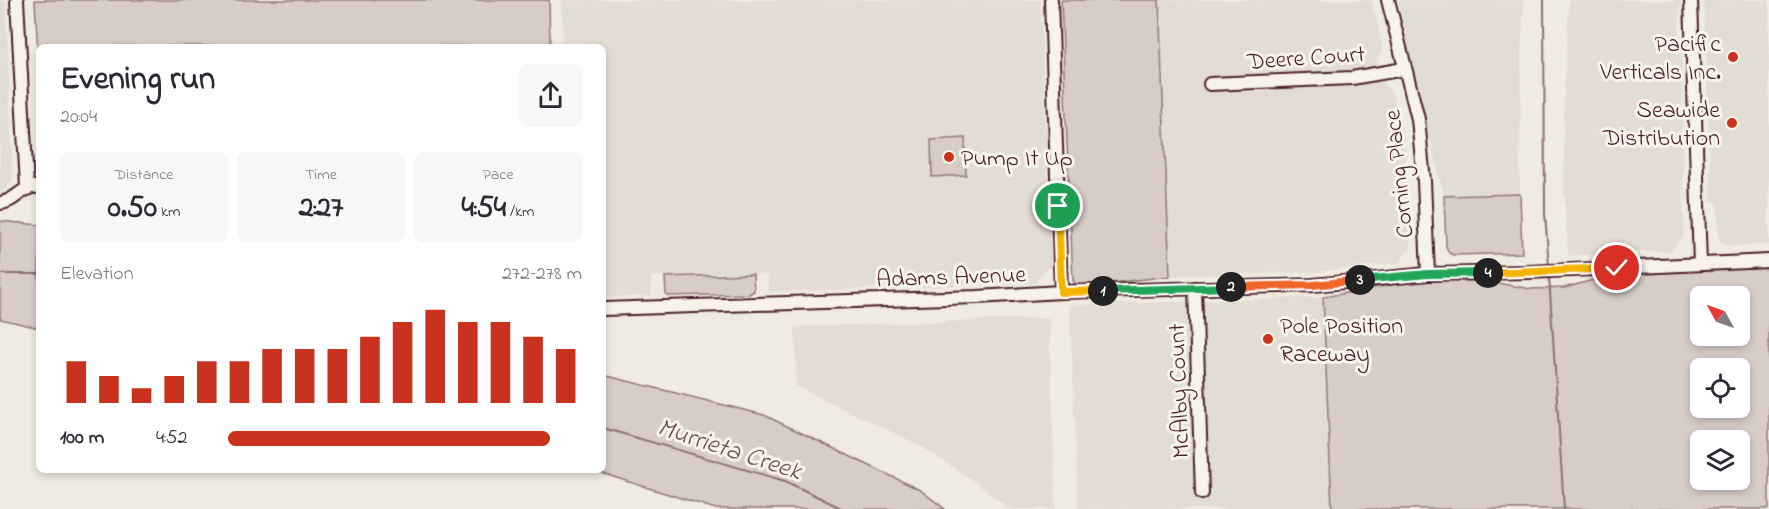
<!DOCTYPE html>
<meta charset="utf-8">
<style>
body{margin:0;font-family:"Indie Flower",sans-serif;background:#f7f7f7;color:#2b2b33;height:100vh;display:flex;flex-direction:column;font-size:22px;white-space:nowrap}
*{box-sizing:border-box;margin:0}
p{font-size:20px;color:#7c7c81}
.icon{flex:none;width:33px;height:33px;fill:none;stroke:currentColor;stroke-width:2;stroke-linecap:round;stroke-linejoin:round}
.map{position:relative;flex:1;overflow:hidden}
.drawer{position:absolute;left:36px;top:44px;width:570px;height:429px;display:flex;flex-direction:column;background:#fff;border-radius:9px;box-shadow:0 3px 9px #0003}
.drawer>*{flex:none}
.needle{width:39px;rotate:310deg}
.tools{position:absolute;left:1690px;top:286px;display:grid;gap:12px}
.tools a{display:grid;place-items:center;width:60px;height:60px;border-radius:9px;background:#fff;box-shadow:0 3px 9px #0003;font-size:30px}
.pin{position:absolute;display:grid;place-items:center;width:51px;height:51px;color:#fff;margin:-26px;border:3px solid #fff;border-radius:50%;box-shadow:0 2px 6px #0007}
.km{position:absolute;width:30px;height:30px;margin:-15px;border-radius:50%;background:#222;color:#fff;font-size:16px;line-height:30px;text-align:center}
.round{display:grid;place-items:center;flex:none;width:63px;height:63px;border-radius:9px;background:#f7f7f7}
.summary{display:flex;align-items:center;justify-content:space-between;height:102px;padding:0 24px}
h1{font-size:33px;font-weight:700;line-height:45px}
.stats{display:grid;grid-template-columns:repeat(3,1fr);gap:9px;height:102px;padding:6px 24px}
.stats div{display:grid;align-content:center;border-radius:9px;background:#f7f7f7;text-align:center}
.stats b{font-size:30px;font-weight:700}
.stats small{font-size:16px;font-weight:400}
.stats p{font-size:16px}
.chart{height:168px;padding:12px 24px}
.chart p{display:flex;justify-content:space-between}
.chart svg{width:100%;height:108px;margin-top:6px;stroke:#c8321e;stroke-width:6}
ul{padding:0 24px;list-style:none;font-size:20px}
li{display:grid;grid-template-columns:96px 72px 1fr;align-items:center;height:45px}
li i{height:15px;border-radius:8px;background:#c8321e}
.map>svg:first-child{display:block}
.built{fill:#e3dcd2}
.green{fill:#d8cdc6;stroke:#917678;stroke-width:1.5;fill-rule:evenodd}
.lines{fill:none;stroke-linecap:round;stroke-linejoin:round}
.stream{stroke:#8b6f72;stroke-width:2}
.minor-casing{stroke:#4a1f2b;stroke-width:16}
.minor{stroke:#f7f3e8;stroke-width:12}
.split-1-casing{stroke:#fff;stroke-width:12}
.split-2-casing{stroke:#fff;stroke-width:12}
.split-3-casing{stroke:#fff;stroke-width:12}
.split-4-casing{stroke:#fff;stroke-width:12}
.split-5-casing{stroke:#fff;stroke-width:12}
.split-1{stroke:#f5b400;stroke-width:8}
.split-2{stroke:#22a559;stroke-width:8}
.split-3{stroke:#f0652b;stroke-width:8}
.split-4{stroke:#22a559;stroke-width:8}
.split-5{stroke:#f5b400;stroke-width:8}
.poi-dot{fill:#c8321e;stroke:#f7f3e8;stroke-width:2}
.labels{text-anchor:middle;stroke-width:6;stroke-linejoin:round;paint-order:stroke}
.poi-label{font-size:24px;fill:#4a1f2b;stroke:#f7f3e8;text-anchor:end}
.street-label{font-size:24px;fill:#4a1f2b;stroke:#f7f3e8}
.water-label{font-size:26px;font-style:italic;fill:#704e55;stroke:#f7f3e8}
</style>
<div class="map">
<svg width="1769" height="509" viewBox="0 0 1769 509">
<rect width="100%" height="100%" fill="#f0ebe0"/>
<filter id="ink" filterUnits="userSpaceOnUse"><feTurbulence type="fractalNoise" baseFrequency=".0167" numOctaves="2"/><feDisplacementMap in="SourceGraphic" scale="12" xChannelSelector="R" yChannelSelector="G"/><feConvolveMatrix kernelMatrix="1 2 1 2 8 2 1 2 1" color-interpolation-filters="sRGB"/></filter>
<g filter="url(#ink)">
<!-- built -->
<g class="built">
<path d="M 0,0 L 6,0 L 13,181 L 0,194 Z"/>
<path d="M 561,0 L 1040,0 L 1052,267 L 1048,267 L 1037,279 L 1037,283 L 769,292 L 767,274 L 651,277 L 651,296 L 603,298 L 603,46 L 563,46 Z"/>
<path d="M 1159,0 L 1372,0 L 1383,49 L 1377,60 L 1380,81 L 1393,94 L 1405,141 L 1411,248 L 1398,263 L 1317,272 L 1170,276 Z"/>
<path d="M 1398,0 L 1524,0 L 1521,57 L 1520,194 L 1444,196 L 1410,59 Z"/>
<path d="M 1569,0 L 1681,0 L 1679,29 L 1682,71 L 1684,236 L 1669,252 L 1629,252 L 1568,256 L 1564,188 L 1564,102 Z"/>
<path d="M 1704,0 L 1769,0 L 1769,245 L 1727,246 L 1719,241 L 1717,202 L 1711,202 Z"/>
<path d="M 1323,297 L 1332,509 L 1078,509 L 1070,305 Z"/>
<path d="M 1049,318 L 1056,509 L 1010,509 L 975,482 L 921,446 L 796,386 L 795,327 Z"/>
</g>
<!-- green -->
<g class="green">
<path d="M 35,0 L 549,0 L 550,46 L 39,46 L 39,75 Z"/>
<path d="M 1061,0 L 1159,0 L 1170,276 L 1086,286 L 1075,284 L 1073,280 Z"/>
<path d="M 965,138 L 966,175 L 932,177 L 931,140 Z"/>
<path d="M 1520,194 L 1522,253 L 1453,255 L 1449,253 L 1446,246 L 1444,196 Z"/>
<path d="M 0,221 L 39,225 L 39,328 L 0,319 Z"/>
<path d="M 1769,266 L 1769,509 L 1332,509 L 1323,297 L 1407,282 L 1442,280 L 1491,282 L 1531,289 L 1564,288 L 1608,276 L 1639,272 ZM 1701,297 L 1740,297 L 1740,336 L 1701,336 ZM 1701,369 L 1740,369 L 1740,408 L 1701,408 ZM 1701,441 L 1740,441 L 1740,480 L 1701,480 Z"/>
<path d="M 753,274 L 754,291 L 749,294 L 668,296 L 666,294 L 665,277 Z"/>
<path d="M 603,375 L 764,415 L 920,490 L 945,509 L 716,509 L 591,470 L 603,470 Z"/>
</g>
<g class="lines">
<!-- stream -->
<g class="stream">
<path d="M 1544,0 L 1545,213 L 1549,267"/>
<path d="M 0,274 L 39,274"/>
<path d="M 1549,276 L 1564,509"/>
<path d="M 603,428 L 785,481 L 843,509"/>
</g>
<defs>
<g id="minor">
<path d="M 17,0 L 27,187"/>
<path d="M 1051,0 L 1061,292"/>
<path d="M 1388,0 L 1418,119 L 1424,181 L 1428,274"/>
<path d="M 1691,0 L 1700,264"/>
<path d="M 1210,84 L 1352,78 L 1404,69"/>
<path d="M 0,203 C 16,202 22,185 39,187"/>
<path d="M 1195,288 L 1202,493"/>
<path d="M 603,309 L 977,297 L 1061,292 L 1313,285 L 1428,274 L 1528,272 L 1769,261"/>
</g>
</defs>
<!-- minor casing -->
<use href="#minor" class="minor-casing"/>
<!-- minor -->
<use href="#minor" class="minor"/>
</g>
</g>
<g class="lines" filter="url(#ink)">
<defs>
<path id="split-1" d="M 1058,206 L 1061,292 L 1103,291"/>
<path id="split-2" d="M 1103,291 L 1231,287"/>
<path id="split-3" d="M 1231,287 L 1313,285 L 1360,280"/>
<path id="split-4" d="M 1360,280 L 1428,274 L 1488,273"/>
<path id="split-5" d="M 1488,273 L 1617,268"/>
</defs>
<!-- split-1 casing -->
<use href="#split-1" class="split-1-casing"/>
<!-- split-2 casing -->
<use href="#split-2" class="split-2-casing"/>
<!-- split-3 casing -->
<use href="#split-3" class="split-3-casing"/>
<!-- split-4 casing -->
<use href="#split-4" class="split-4-casing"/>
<!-- split-5 casing -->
<use href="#split-5" class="split-5-casing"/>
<!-- split-1 -->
<use href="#split-1" class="split-1"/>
<!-- split-2 -->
<use href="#split-2" class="split-2"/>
<!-- split-3 -->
<use href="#split-3" class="split-3"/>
<!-- split-4 -->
<use href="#split-4" class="split-4"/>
<!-- split-5 -->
<use href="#split-5" class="split-5"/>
</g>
<!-- markers -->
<g class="poi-dot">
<circle cx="1733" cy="57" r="6"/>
<circle cx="1732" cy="123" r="6"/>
<circle cx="949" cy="157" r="6"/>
<circle cx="1268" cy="339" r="6"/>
</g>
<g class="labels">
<!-- poi labels -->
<g class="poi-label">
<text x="1721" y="51">Pacific<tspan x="1721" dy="28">Verticals Inc.</tspan></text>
<text x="1720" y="117">Seawide<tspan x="1720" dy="28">Distribution</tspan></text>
<text x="961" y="165" text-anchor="start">Pump It Up</text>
<text x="1280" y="333" text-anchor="start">Pole Position<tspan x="1280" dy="28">Raceway</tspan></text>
</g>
<!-- street labels -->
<g class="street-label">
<text transform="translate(1306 57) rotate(-4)" y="8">Deere Court</text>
<text transform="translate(1398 174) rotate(-96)" y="8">Corning Place</text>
<text transform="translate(951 276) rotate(-2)" y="8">Adams Avenue</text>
<text transform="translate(1178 391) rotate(-92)" y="8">McAlby Count</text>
</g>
<!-- water labels -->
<g class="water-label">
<text transform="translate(730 448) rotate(18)" y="9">Murrieta Creek</text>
</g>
</g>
</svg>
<div class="tools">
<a><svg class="needle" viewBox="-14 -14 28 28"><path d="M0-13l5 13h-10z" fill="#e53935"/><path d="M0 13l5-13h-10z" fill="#7c7c81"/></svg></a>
<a><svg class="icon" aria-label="locate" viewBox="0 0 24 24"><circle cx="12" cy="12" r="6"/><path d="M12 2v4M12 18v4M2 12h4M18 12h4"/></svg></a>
<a><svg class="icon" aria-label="layers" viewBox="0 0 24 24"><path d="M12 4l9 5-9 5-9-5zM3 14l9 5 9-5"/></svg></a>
</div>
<div class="pin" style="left:1058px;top:206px;background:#1e9e55"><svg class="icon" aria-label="arrive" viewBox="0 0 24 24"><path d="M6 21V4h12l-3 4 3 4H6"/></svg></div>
<div class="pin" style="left:1617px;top:268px;background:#d93025"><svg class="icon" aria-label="check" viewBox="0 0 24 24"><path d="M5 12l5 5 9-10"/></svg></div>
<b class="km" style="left:1103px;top:291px">1</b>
<b class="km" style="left:1231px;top:287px">2</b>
<b class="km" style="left:1360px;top:280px">3</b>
<b class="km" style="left:1488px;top:273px">4</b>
<section class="drawer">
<div class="summary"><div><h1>Evening run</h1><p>20:04</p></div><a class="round"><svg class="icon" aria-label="share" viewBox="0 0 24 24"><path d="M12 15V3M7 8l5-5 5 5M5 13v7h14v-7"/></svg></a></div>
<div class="stats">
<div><p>Distance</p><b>0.50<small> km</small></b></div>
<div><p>Time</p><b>2:27</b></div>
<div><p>Pace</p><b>4:54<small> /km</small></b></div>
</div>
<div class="chart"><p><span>Elevation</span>272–278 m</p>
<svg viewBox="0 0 160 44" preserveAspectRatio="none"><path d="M5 44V27M15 44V33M25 44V38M35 44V33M45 44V27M55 44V27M65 44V22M75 44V22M85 44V22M95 44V17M105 44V11M115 44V6M125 44V11M135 44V11M145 44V17M155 44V22"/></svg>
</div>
<ul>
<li><b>100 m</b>4:52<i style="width:91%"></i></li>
</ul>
</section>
</div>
